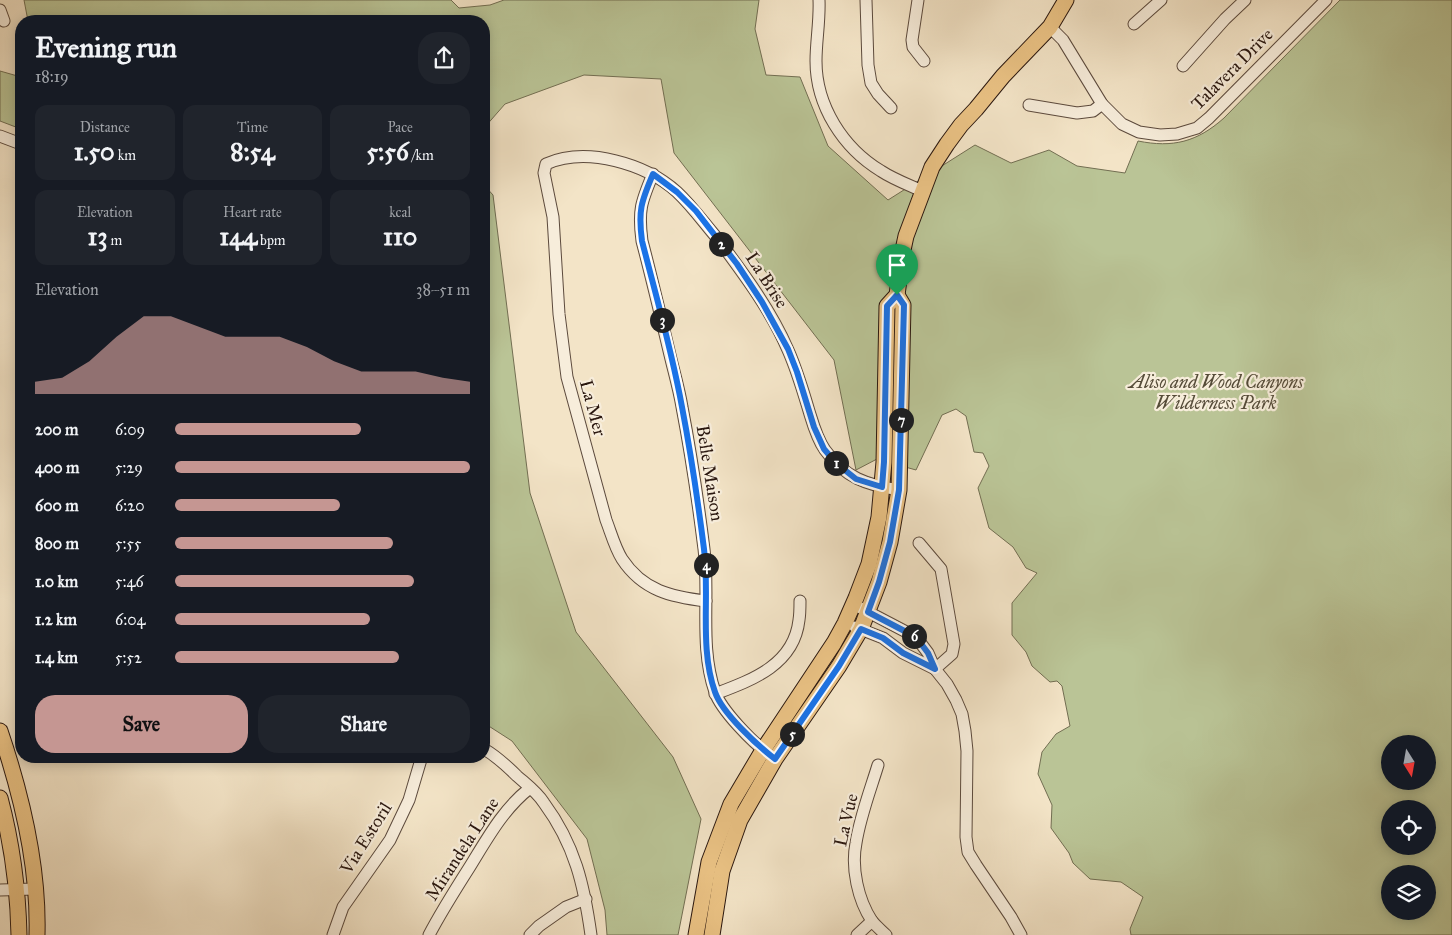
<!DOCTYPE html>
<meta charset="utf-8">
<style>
body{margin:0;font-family:"IM FELL Great Primer",serif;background:#20242c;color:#f1f3f6;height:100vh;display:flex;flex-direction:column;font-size:19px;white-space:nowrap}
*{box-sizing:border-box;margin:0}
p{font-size:16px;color:#9ea1a6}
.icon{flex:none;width:28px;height:28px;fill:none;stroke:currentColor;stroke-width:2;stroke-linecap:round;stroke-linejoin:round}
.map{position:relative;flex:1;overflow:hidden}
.details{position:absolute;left:15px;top:15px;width:475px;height:748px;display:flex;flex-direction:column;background:#171b24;border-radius:20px;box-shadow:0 2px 12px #0003}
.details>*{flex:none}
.needle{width:32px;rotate:169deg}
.fabs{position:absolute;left:1381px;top:735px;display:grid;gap:10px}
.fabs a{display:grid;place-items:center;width:55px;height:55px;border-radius:50%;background:#171b24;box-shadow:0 2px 12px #0003;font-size:25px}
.pin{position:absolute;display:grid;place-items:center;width:42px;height:42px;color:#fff;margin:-51px -21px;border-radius:50% 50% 50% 0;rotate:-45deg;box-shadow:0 0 5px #0007}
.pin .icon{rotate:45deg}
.km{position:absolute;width:25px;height:25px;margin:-12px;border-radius:50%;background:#222;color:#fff;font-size:14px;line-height:25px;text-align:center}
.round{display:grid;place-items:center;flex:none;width:52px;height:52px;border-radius:20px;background:#20242c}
.headline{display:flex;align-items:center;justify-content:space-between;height:85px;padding:0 20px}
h1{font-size:28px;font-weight:700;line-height:38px}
.metrics{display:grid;grid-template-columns:repeat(3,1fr);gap:8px;height:85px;padding:5px 20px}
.metrics div{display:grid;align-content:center;border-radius:12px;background:#20242c;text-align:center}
.metrics b{font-size:25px;font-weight:700}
.metrics small{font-size:14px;font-weight:400}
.metrics p{font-size:14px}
.chart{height:140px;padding:10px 20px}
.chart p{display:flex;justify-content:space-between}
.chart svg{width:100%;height:90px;margin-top:5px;fill:#c59692;opacity:.7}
.cta{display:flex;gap:10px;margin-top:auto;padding:10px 20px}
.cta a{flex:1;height:58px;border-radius:20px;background:#c59692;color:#111;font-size:20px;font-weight:700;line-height:58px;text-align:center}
.cta a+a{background:#20242c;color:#f1f3f6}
ul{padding:0 20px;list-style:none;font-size:16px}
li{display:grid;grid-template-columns:80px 60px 1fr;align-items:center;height:38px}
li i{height:12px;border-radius:6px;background:#c59692}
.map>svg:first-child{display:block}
.green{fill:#bac496;stroke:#726e52;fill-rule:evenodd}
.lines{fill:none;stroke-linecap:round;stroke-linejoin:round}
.minor-casing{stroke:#5c4a3d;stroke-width:13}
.major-casing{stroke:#2a170f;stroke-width:17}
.minor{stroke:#f7eddb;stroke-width:11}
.major{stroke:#eac284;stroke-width:15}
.route-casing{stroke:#fff;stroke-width:10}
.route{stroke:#1a73e8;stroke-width:6}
.labels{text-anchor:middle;stroke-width:4.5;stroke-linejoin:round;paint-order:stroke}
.street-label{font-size:18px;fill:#2a170f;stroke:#f7eddb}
.park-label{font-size:18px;font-style:italic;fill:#554b38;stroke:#f7eddb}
</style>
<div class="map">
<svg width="1452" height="935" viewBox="0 0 1452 935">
<rect width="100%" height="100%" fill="#f3e4c7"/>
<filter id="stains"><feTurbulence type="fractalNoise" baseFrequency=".004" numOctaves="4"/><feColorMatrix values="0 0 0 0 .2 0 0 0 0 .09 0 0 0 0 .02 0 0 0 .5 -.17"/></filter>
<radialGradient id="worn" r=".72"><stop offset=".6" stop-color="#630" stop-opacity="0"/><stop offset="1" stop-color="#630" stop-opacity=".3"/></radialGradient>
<!-- green -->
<g class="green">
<path d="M 24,0 L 451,0 L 459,8 L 490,5 L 504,0 L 759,0 L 755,29 L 766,75 L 800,77 L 828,146 L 888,200 L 975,145 L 1011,163 L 1049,150 L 1077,166 L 1125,173 L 1138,141 C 1173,148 1197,142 1224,118 L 1340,0 L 1452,0 L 1452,935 L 1131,935 L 1130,929 L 1143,897 L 1121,882 L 1090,879 L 1073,863 L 1069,853 L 1051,828 L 1052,805 L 1038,774 L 1042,752 L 1056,734 L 1070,726 L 1062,686 L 1057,681 L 1050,682 L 1032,666 L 1026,652 L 1012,635 L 1012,603 L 1037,573 L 1026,568 L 1013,547 L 989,528 L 978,488 L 989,466 L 983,453 L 974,452 L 966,416 L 956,409 L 942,415 L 916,470 L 877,459 L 856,470 L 834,360 L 674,153 L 661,79 L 584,75 L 505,104 L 484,128 L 484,21 L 28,21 ZM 1390,744 L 1428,744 L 1428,781 L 1390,781 ZM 1390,809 L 1428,809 L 1428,846 L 1390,846 ZM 1390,874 L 1428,874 L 1428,911 L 1390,911 Z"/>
<path d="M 0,71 L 21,77 L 21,129 L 0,121 Z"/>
<path d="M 484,185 L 493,195 L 530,493 L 576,632 L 673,757 L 701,819 L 678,935 L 607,935 L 605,910 L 587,839 L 512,741 L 484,723 Z"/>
</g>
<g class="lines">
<defs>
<g id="minor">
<path d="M 819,0 C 820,20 816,41 816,61 C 816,106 843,148 881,171 C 893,179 909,185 922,191"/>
<path d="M 866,0 L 868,65 L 871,83 L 878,94 L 891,108"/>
<path d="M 918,0 L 912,40 L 913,47 L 924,61"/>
<path d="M 0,10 L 4,21"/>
<path d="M 1134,24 L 1161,0"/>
<path d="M 1050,27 L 1063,40 L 1102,104 L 1122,124 L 1139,132 L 1160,135 L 1177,134 L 1197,128 L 1209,118 L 1326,0"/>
<path d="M 1183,66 L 1225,19 L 1245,0"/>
<path d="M 1029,105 L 1077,113 L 1093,111 L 1102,104"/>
<path d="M 0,136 L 21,144"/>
<path d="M 653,174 C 641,202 638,211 642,241 C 652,279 661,317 670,355 C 674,372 679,389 682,407 C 691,454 698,501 704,549 C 710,596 699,646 715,692 C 721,710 753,743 769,754"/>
<path d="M 919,543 L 941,569 L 954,644 L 952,654 L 935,669"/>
<path d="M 706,601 C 672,597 643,591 622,559 C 615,548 611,533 606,520 L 567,377 L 559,314 L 553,217 L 544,173 L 546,164 C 587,146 646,164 677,192 C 692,206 704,223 717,238 C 743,273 771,310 788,350 C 797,370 803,391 809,411 C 813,424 817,439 825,450 C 845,478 867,485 899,490"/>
<path d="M 853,604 L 916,637 L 928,653 L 935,669 L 947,684 L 956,700 L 962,714 L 965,731 L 967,751 L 966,837 L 968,852 L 976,865 L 1011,917 L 1021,935"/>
<path d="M 855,627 L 883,638 L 903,653 L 935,669"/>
<path d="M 715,694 C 752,680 794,665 799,620 C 800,614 800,607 800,601"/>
<path d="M 484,749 C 496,756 507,766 517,776 C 526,784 537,792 544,803 C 575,845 584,885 591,935"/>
<path d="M 878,765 C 870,791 860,817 856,843 C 851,868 858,900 872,921 C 876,926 881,930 886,935"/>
<path d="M 0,890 L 35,889"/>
<path d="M 333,935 L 343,907 L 390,840 L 409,800 L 422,756"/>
<path d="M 429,935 C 441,912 455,890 469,868 C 487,839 503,809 530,788"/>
<path d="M 530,935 L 539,926 L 566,907 L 586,899"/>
<path d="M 857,935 L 872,921"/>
</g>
<g id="major">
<path d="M 0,731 C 22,796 39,866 37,935"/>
<path d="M 0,798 C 12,843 18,889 19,935"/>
<path d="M 696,935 L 709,862 L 731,804 L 763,750 L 834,643 L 845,623 L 856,598 L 869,564 L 879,517 L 884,462 L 887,306 L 897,295 L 903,250 L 906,236 L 932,167 L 947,144 L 961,125 L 976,109 L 1003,76 L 1050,27 L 1066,0"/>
<path d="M 712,935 L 722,871 L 740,820 L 775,759 L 839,666 L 861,629 L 879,582 L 890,542 L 899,490 L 903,305 L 897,295"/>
</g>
</defs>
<!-- minor casing -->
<use href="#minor" class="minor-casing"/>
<!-- major casing -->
<use href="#major" class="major-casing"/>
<!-- minor -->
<use href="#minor" class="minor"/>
<!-- major -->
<use href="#major" class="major"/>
</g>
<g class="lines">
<defs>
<path id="route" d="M 653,174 L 677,192 L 696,211 L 737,264 L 762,302 L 788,349 L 797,372 L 814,427 L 824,449 L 836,463 L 856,479 L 882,487 L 884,462 L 887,306 L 897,295 L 904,305 L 899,490 L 890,542 L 879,582 L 868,612 L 916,637 L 928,653 L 935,669 L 903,653 L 883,638 L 861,629 L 839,666 L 775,759 C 757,745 722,713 715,692 C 699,647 710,596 704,549 C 698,502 691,454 682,407 C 672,351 656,296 642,241 C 638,211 641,202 653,174 Z"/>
</defs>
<!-- route casing -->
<use href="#route" class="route-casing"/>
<!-- route -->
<use href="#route" class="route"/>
</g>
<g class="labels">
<!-- street labels -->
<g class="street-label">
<text transform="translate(1232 69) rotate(-45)" y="6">Talavera Drive</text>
<text transform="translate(767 280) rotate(57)" y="6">La Brise</text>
<text transform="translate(593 408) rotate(75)" y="6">La Mer</text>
<text transform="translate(710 473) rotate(81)" y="6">Belle Maison</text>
<text transform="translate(846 820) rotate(-77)" y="6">La Vue</text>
<text transform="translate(366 838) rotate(-58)" y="6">Via Estoril</text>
<text transform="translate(462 849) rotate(-57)" y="6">Mirandela Lane</text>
</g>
<!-- park labels -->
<g class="park-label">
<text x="1216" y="388">Aliso and Wood Canyons<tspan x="1216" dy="21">Wilderness Park</tspan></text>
</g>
</g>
<rect width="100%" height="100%" filter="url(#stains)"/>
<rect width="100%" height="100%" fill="url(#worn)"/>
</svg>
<div class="fabs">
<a><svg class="needle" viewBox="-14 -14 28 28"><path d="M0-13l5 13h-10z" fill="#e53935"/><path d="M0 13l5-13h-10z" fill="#9ea1a6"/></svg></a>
<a><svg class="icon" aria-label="locate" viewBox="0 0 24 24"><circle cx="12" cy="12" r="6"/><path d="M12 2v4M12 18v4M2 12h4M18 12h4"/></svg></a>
<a><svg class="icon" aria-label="layers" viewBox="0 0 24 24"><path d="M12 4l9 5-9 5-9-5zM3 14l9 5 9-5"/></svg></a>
</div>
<div class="pin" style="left:897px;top:295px;background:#1e9e55"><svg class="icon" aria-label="arrive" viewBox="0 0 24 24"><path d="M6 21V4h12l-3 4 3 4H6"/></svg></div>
<b class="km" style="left:836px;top:463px">1</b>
<b class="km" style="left:721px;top:244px">2</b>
<b class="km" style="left:662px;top:320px">3</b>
<b class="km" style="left:706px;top:565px">4</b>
<b class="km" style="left:792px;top:734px">5</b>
<b class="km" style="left:914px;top:636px">6</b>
<b class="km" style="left:901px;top:420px">7</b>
<section class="details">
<div class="headline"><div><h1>Evening run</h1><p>18:19</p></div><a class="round"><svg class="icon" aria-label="share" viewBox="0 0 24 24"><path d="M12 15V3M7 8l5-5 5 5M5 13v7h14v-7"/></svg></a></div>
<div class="metrics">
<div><p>Distance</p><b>1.50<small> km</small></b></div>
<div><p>Time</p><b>8:54</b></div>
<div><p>Pace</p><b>5:56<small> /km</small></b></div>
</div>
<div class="metrics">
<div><p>Elevation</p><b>13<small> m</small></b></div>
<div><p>Heart rate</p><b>144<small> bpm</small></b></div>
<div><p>kcal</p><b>110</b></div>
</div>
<div class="chart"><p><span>Elevation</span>38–51 m</p>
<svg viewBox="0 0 160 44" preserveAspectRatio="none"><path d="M0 44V38L10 36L20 28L30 16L40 6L50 6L60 11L70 16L80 16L90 16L100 21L110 28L120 33L130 33L140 33L150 36L160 38V44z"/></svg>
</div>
<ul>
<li><b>200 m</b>6:09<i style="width:63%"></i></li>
<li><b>400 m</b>5:29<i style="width:100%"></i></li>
<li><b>600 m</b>6:20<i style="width:56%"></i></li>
<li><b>800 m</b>5:55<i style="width:74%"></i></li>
<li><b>1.0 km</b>5:46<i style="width:81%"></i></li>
<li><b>1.2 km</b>6:04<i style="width:66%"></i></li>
<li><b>1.4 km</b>5:52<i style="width:76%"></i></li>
</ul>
<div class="cta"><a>Save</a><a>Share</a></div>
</section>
</div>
